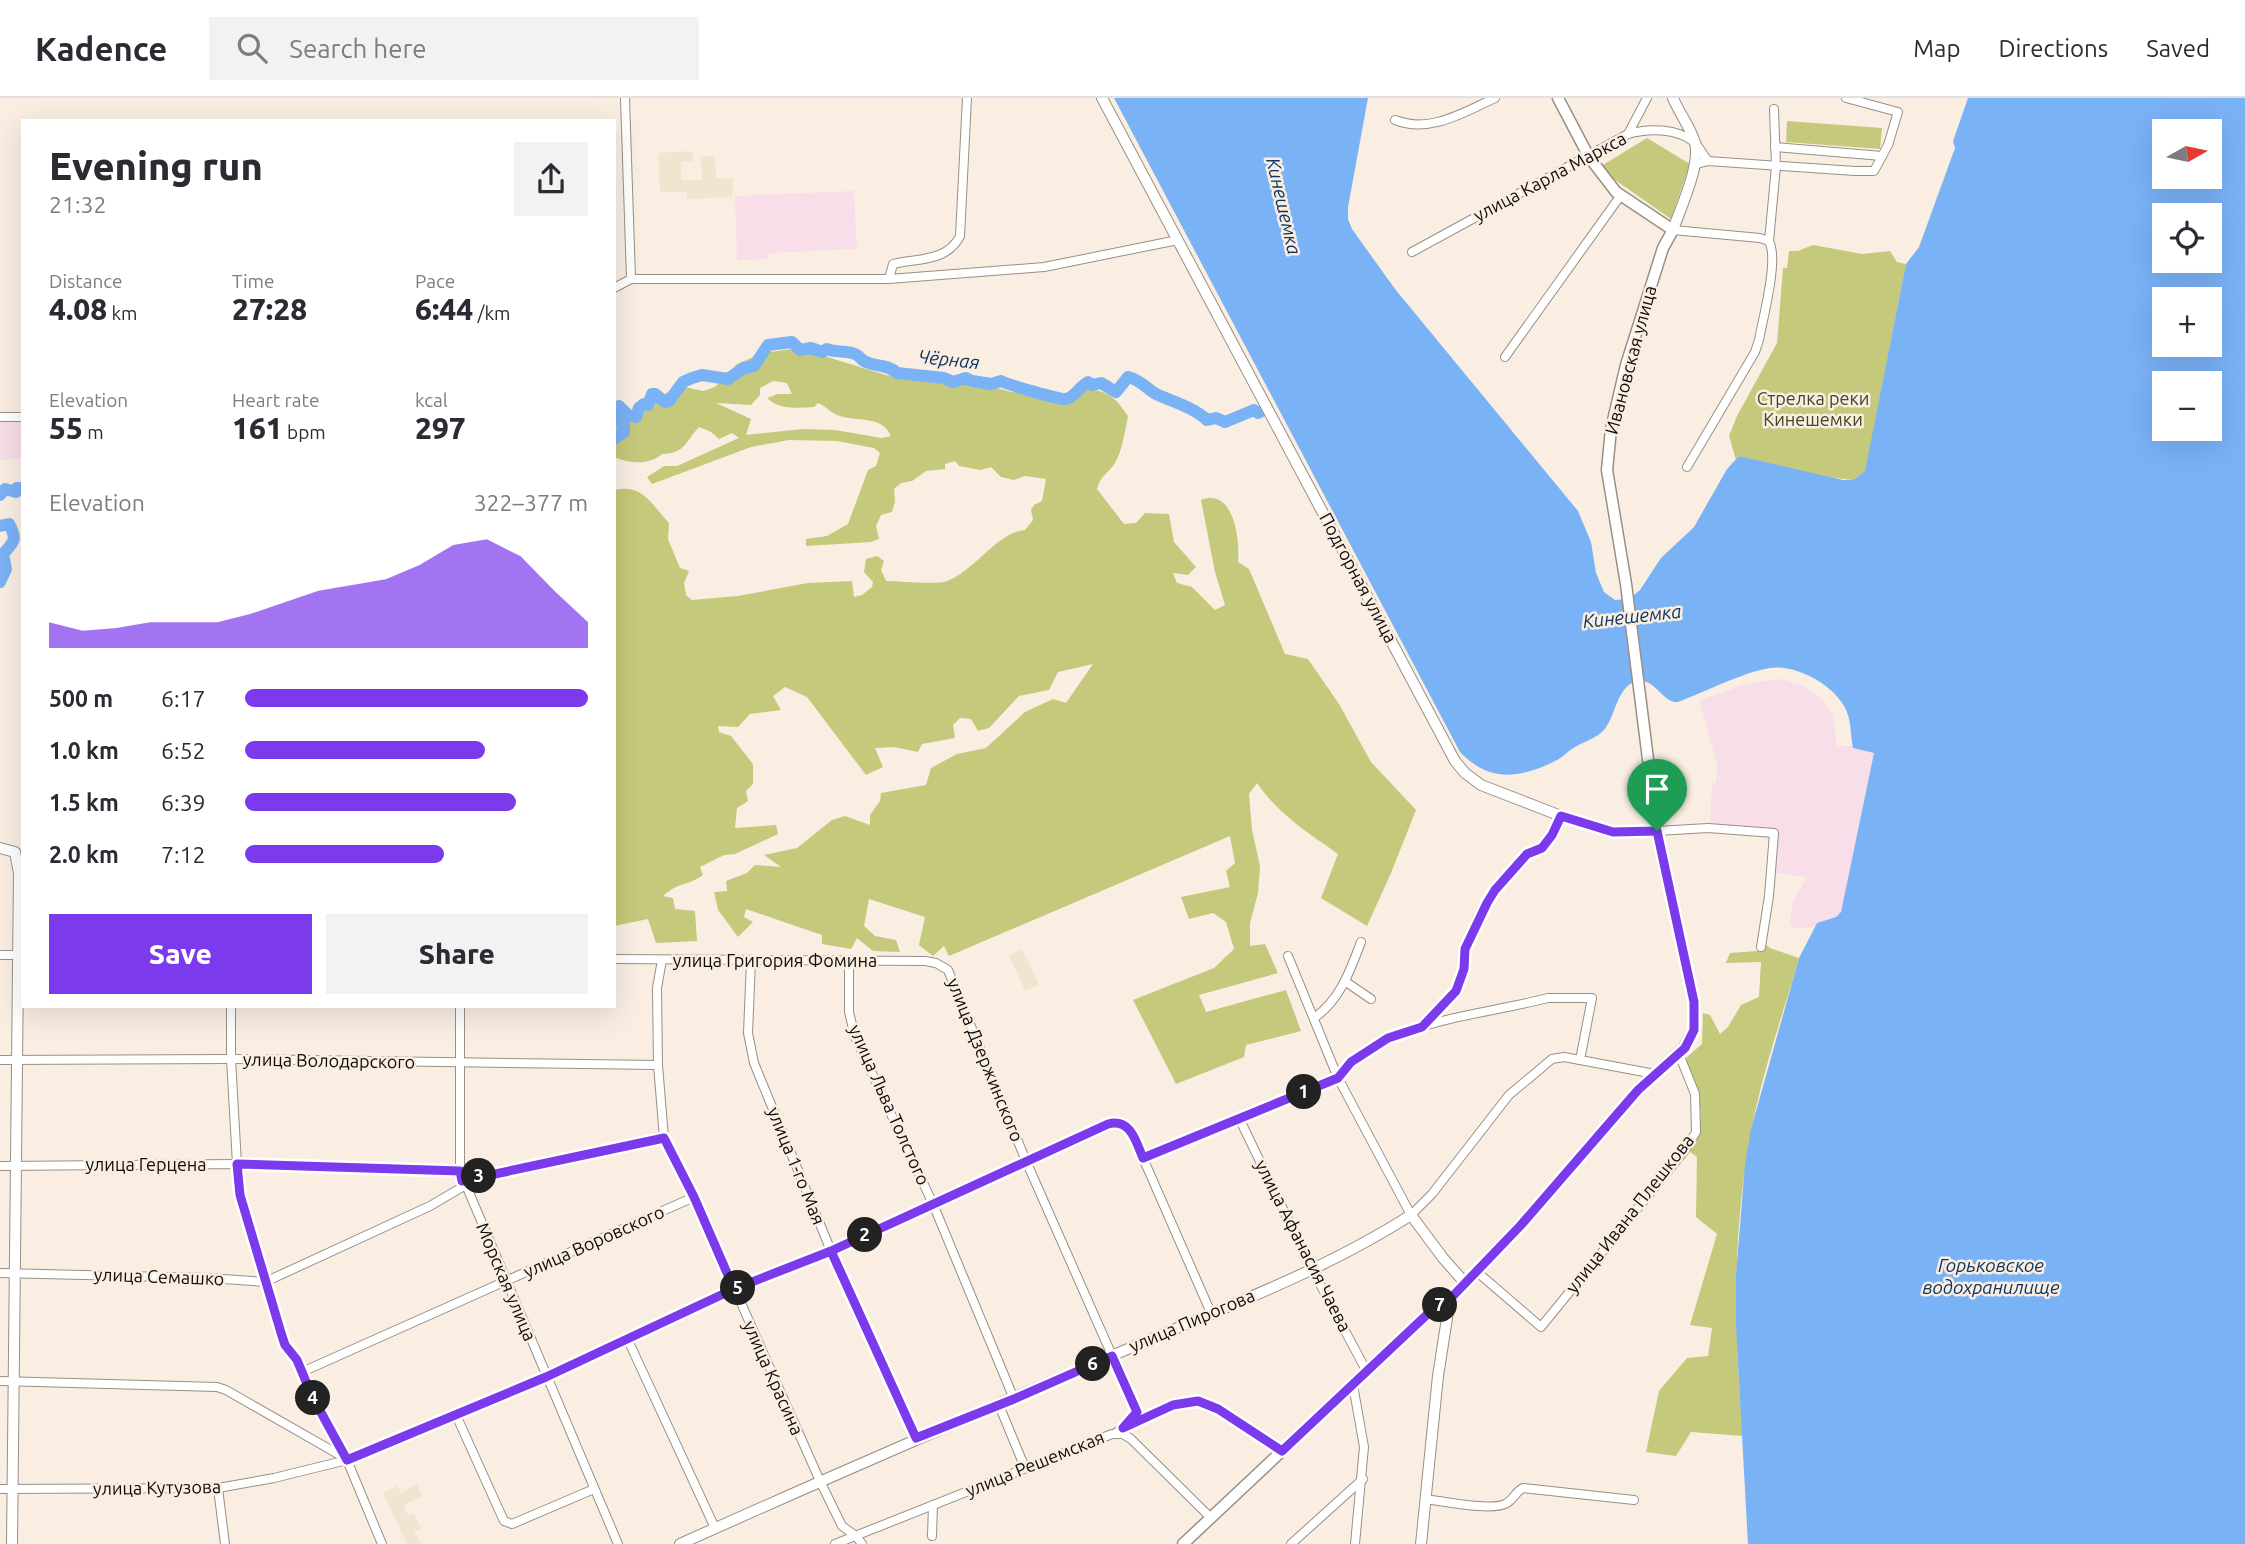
<!DOCTYPE html>
<meta charset="utf-8">
<style>
body{margin:0;font-family:Ubuntu,sans-serif;background:#f2f2f3;color:#2b2b33;height:100vh;display:flex;flex-direction:column;font-size:26px;white-space:nowrap}
*{box-sizing:border-box;margin:0}
p{font-size:23px;color:#7c7c81}
.icon{flex:none;width:38px;height:38px;fill:none;stroke:currentColor;stroke-width:2;stroke-linecap:round;stroke-linejoin:round}
.map{position:relative;flex:1;overflow:hidden}
.sheet{position:absolute;left:21px;top:21px;width:595px;height:889px;display:flex;flex-direction:column;background:#fff;border-radius:0px;box-shadow:0 7px 28px #0002}
.sheet>*{flex:none}
.needle{width:46px;rotate:81deg}
.controls{position:absolute;left:2152px;top:21px;display:grid;gap:14px}
.controls a{display:grid;place-items:center;width:70px;height:70px;border-radius:0px;background:#fff;box-shadow:0 7px 28px #0002;font-size:35px}
.pin{position:absolute;display:grid;place-items:center;width:60px;height:60px;color:#fff;margin:-72px -30px;border-radius:50% 50% 50% 0;rotate:-45deg;box-shadow:0 0 7px #0007}
.pin .icon{rotate:45deg}
.km{position:absolute;width:35px;height:35px;margin:-18px;border-radius:50%;background:#222;color:#fff;font-size:19px;line-height:35px;text-align:center}
.round{display:grid;place-items:center;flex:none;width:74px;height:74px;border-radius:0px;background:#f2f2f3}
.summary{display:flex;align-items:center;justify-content:space-between;height:119px;padding:0 28px}
h1{font-size:38px;font-weight:800;line-height:52px}
.figures{display:grid;grid-template-columns:repeat(3,1fr);gap:10px;height:119px;padding:7px 28px}
.figures div{display:grid;align-content:center}
.figures b{font-size:30px;font-weight:800}
.figures small{font-size:19px;font-weight:400}
.figures p{font-size:19px}
.chart{height:196px;padding:14px 28px}
.chart p{display:flex;justify-content:space-between}
.chart svg{width:100%;height:126px;margin-top:7px;fill:#7c3aed;opacity:.7}
.button{display:flex;gap:14px;margin-top:auto;padding:14px 28px}
.button a{flex:1;height:80px;border-radius:0px;background:#7c3aed;color:#fff;font-size:28px;font-weight:800;line-height:80px;text-align:center}
.button a+a{background:#f2f2f3;color:#2b2b33}
ul{padding:0 28px;list-style:none;font-size:23px}
li{display:grid;grid-template-columns:112px 84px 1fr;align-items:center;height:52px}
li i{height:18px;border-radius:9px;background:#7c3aed}
header{display:flex;align-items:center;gap:42px;box-sizing:border-box;height:98px;padding:0 35px;background:#fff;border-bottom:2px solid #e1e1e2}
header strong{font-size:33px}
nav{display:flex;gap:38px;margin-inline-start:auto;font-size:24px}
.search{width:490px;height:63px;background:#f2f2f3;display:flex;align-items:center;gap:18px;box-sizing:border-box;padding:0 24px;border-radius:0px;color:#7c7c81;font-size:26px}
.map>svg:first-child{display:block}
.industrial{fill:#f7dee9}
.education{fill:#f1e4d0}
.green{fill:#c5c97b;fill-rule:evenodd}
.water{fill:#7ab2f6;fill-rule:evenodd}
.lines{fill:none;stroke-linecap:round;stroke-linejoin:round}
.river{stroke:#7ab2f6;stroke-width:12}
.minor-casing{stroke:#9a8f85;stroke-width:10}
.tertiary-casing{stroke:#9a8f85;stroke-width:12}
.secondary-casing{stroke:#9a8f85;stroke-width:13}
.minor{stroke:#fff;stroke-width:8}
.tertiary{stroke:#fff;stroke-width:10}
.secondary{stroke:#fff;stroke-width:10}
.route-casing{stroke:#fff;stroke-width:14}
.route{stroke:#7c3aed;stroke-width:9}
.labels{text-anchor:middle;stroke-width:5;stroke-linejoin:round;paint-order:stroke}
.street-label{font-size:18px;fill:#100c09;stroke:#faeee3}
.park-label{font-size:18px;fill:#44461f;stroke:#faeee3}
.water-label{font-size:19px;font-style:italic;fill:#0c345e;stroke:#faeee3}
</style>
<header>
<strong>Kadence</strong>
<div class="search"><svg class="icon" aria-label="search" viewBox="0 0 24 24"><circle cx="10" cy="10" r="6"/><path d="M15 15l6 6"/></svg>Search here</div>
<nav><a>Map</a><a>Directions</a><a>Saved</a></nav>
</header>
<div class="map">
<svg width="2245" height="1446" viewBox="0 0 2245 1446">
<rect width="100%" height="100%" fill="#faeee3"/>
<!-- industrial -->
<g class="industrial">
<path d="M 854,93 L 857,151 L 769,155 L 769,161 L 737,162 L 735,98 Z"/>
<path d="M 0,322 L 23,322 L 23,360 L 0,362 Z"/>
<path d="M 1780,581 L 1802,587 L 1824,603 L 1833,617 L 1837,648 L 1852,648 L 1856,651 L 1874,655 L 1841,814 L 1836,819 L 1817,825 L 1814,829 L 1792,830 L 1790,823 L 1793,803 L 1807,779 L 1773,775 L 1771,740 L 1768,732 L 1710,727 L 1712,685 L 1716,685 L 1717,666 L 1699,602 L 1749,585 Z"/>
</g>
<!-- education -->
<g class="education">
<path d="M 692,53 L 693,63 L 681,64 L 681,82 L 702,82 L 701,59 L 715,58 L 716,80 L 733,81 L 732,99 L 687,101 L 686,94 L 660,94 L 658,55 Z"/>
<path d="M 1022,851 L 1039,887 L 1025,893 L 1009,857 Z"/>
<path d="M 417,1386 L 422,1398 L 404,1407 L 408,1418 L 414,1416 L 421,1430 L 414,1433 L 421,1446 L 407,1446 L 383,1395 L 397,1388 L 401,1395 Z"/>
</g>
<!-- green -->
<g class="green">
<path d="M 1787,23 L 1882,30 L 1880,51 L 1786,44 Z"/>
<path d="M 1647,40 L 1690,66 L 1671,121 L 1598,70 Z"/>
<path d="M 1813,147 L 1862,156 L 1890,153 L 1897,164 L 1906,166 L 1867,366 L 1865,373 L 1853,382 L 1826,379 L 1739,358 L 1736,362 L 1729,338 L 1737,318 L 1777,245 L 1783,170 L 1787,170 L 1789,153 L 1798,153 Z"/>
<path d="M 798,250 L 886,277 L 989,288 L 1012,294 L 1059,301 C 1075,289 1095,287 1113,300 C 1119,304 1123,312 1128,318 C 1125,332 1123,350 1116,363 C 1110,375 1101,376 1097,391 L 1124,426 L 1136,425 L 1145,415 L 1169,416 L 1174,444 L 1196,469 L 1188,477 L 1173,475 L 1177,485 L 1192,489 L 1215,512 L 1225,507 L 1215,474 L 1201,402 C 1234,389 1240,442 1238,464 L 1249,471 L 1285,556 L 1308,561 L 1339,606 L 1371,664 L 1416,712 L 1391,775 L 1367,828 L 1321,800 L 1338,756 C 1308,735 1278,716 1257,685 L 1249,696 L 1252,732 L 1260,768 L 1258,795 L 1250,825 L 1250,848 L 1265,846 L 1278,875 L 1199,897 L 1206,914 L 1286,892 L 1301,933 L 1246,947 L 1244,959 L 1176,986 L 1133,902 L 1214,870 L 1234,851 L 1226,824 L 1213,815 L 1189,821 L 1181,799 L 1230,789 L 1226,773 L 1235,765 L 1230,738 L 949,858 L 944,848 L 933,858 L 919,847 L 925,819 L 869,801 L 864,828 L 875,838 L 896,842 L 900,854 L 873,853 L 857,840 L 851,851 L 822,846 L 822,837 L 746,811 L 744,819 L 753,824 L 738,839 L 718,812 L 714,794 L 727,793 L 726,783 L 747,775 L 755,767 L 781,769 L 764,757 L 797,750 L 832,722 L 845,718 L 870,727 L 870,717 L 880,703 L 881,695 L 926,687 L 931,670 L 957,656 L 986,650 L 1025,614 L 1053,601 L 1066,605 L 1093,566 L 1058,574 L 1049,592 L 1019,598 L 989,630 L 978,633 L 971,621 L 960,620 L 953,627 L 955,640 L 922,646 L 918,654 L 894,649 L 875,650 L 883,669 L 866,677 L 807,599 L 785,589 L 773,598 L 781,612 L 750,616 L 738,629 L 718,628 L 719,634 L 731,638 L 753,666 L 753,686 L 746,693 L 748,703 L 737,710 L 735,730 L 776,727 L 778,736 L 735,756 L 724,757 L 700,769 L 703,777 C 688,788 678,784 663,798 L 673,800 L 675,811 L 695,813 L 697,843 L 656,845 L 648,821 L 614,828 L 614,392 C 643,385 652,407 669,425 L 668,441 L 680,470 L 689,473 L 684,485 L 686,497 L 692,502 L 738,498 L 808,485 L 852,483 L 854,499 L 862,497 L 872,489 L 873,484 L 864,474 L 866,461 L 877,458 L 884,463 L 881,472 L 886,483 C 900,483 937,487 947,483 C 975,473 997,434 1025,432 L 1033,422 L 1031,412 L 1034,407 L 1042,403 L 1046,381 L 1025,378 L 1014,382 L 1001,379 L 991,369 L 980,372 L 959,368 L 955,363 L 945,366 L 945,371 L 926,373 L 912,383 L 901,385 L 894,391 L 895,404 L 892,414 L 881,417 L 876,428 L 879,441 L 871,444 L 806,448 L 806,441 L 827,438 L 848,426 L 868,372 L 876,368 L 880,355 L 874,350 L 837,343 L 789,342 L 751,349 L 652,386 L 647,379 L 664,368 L 677,368 L 739,340 L 732,335 L 719,341 L 711,334 L 699,329 C 685,344 686,355 662,356 C 650,367 629,366 614,359 L 614,322 L 680,288 L 703,293 L 715,289 L 737,266 L 763,255 ZM 773,283 L 787,285 L 792,296 L 778,296 L 767,300 C 779,312 798,310 814,309 L 818,305 C 826,308 830,314 837,317 C 857,325 881,316 891,338 L 882,340 L 835,332 L 803,331 L 746,337 L 751,321 L 716,305 L 751,307 L 760,297 L 760,290 Z"/>
<path d="M 1759,841 L 1770,850 L 1799,860 C 1783,916 1761,978 1751,1035 C 1732,1134 1734,1237 1743,1338 L 1691,1334 L 1676,1358 L 1646,1354 L 1659,1293 L 1687,1260 L 1708,1258 L 1712,1230 L 1690,1227 L 1717,1136 L 1696,1119 L 1697,1059 L 1689,1053 C 1709,1020 1700,999 1685,966 L 1687,959 L 1702,946 L 1703,915 L 1710,917 L 1720,936 L 1728,929 L 1741,907 L 1759,899 L 1761,864 L 1726,865 L 1730,855 L 1757,853 Z"/>
</g>
<!-- water -->
<path class="water" d="M 1114,0 L 1368,0 L 1348,109 L 1348,121 L 1352,131 L 1395,191 L 1578,413 L 1591,444 L 1596,475 L 1604,494 L 1615,502 L 1629,501 L 1640,492 L 1661,460 L 1694,429 L 1727,371 L 1739,358 L 1843,382 L 1853,382 L 1865,373 L 1906,166 L 1919,149 L 1955,50 L 1953,43 L 1968,0 L 2245,0 L 2245,1446 L 1748,1446 L 1736,1229 L 1736,1177 L 1745,1066 L 1751,1031 L 1799,860 L 1817,825 L 1836,819 L 1841,814 L 1874,655 L 1853,650 C 1850,636 1852,621 1844,608 C 1832,586 1795,566 1770,570 C 1743,574 1705,594 1678,604 C 1661,605 1653,574 1632,585 C 1616,594 1615,619 1604,632 C 1596,641 1582,644 1572,651 C 1567,654 1564,658 1559,661 C 1523,680 1490,686 1460,654 ZM 2165,33 L 2210,33 L 2210,79 L 2165,79 ZM 2165,117 L 2210,117 L 2210,163 L 2165,163 ZM 2165,201 L 2210,201 L 2210,247 L 2165,247 ZM 2165,285 L 2210,285 L 2210,331 L 2165,331 Z"/>
<g class="lines">
<!-- river -->
<g class="river">
<path d="M 614,317 L 619,308 L 628,317 L 636,319 L 639,310 L 644,306 L 648,307 L 652,296 L 655,296 L 665,304 L 669,303 L 683,284 L 692,280 L 702,277 L 728,281 L 744,270 L 754,268 L 768,247 L 792,244 L 800,252 L 811,250 L 822,254 L 827,251 C 836,255 845,252 855,256 C 860,258 859,260 864,263 C 875,269 888,266 897,275 L 944,280 L 953,284 L 966,280 L 972,283 L 991,286 L 1001,283 C 1009,287 1060,302 1066,301 C 1075,299 1080,288 1088,284 L 1092,287 L 1101,285 L 1116,294 L 1128,279 C 1143,283 1145,290 1156,296 C 1173,304 1193,309 1207,322 L 1216,320 L 1225,324 L 1254,312 L 1258,315 L 1262,313"/>
<path d="M 614,323 L 624,326 L 624,334 L 614,341"/>
<path d="M 0,397 L 5,391 L 16,394 L 17,390 L 23,390"/>
<path d="M 0,428 L 9,426 C 19,444 12,444 1,459 L 4,461 L 6,471 L 0,484"/>
</g>
<defs>
<g id="minor">
<path d="M 625,0 L 631,181"/>
<path d="M 1395,22 C 1430,36 1464,14 1495,0"/>
<path d="M 1628,36 L 1647,0"/>
<path d="M 1775,49 L 1882,58"/>
<path d="M 1693,70 L 1697,66 L 1708,63 L 1855,73 L 1874,73 L 1888,47 L 1898,14 L 1846,0"/>
<path d="M 1673,132 L 1760,140 L 1769,143"/>
<path d="M 1412,154 L 1628,36 C 1648,30 1677,30 1694,44 C 1699,48 1703,57 1708,63"/>
<path d="M 889,181 L 893,166 C 918,160 947,164 960,138 L 967,0"/>
<path d="M 614,190 L 631,181 L 889,181 L 1044,169 L 1178,142"/>
<path d="M 1505,259 L 1621,97"/>
<path d="M 0,319 L 23,319"/>
<path d="M 1687,369 L 1755,254 L 1759,242 C 1763,219 1779,162 1769,143 L 1776,68 L 1774,11"/>
<path d="M 1657,733 L 1708,730 L 1774,735 L 1769,798 L 1761,849"/>
<path d="M 0,857 L 22,857"/>
<path d="M 1288,858 L 1338,980 L 1411,1117 L 1432,1096 L 1509,997 L 1552,961 L 1564,959 L 1655,976"/>
<path d="M 614,861 L 925,863 L 936,865 L 948,872 L 1026,1063 L 1137,1314 L 1123,1330 L 1114,1336"/>
<path d="M 662,862 L 657,890 L 658,967 L 664,1040 L 694,1099 L 820,1383 L 842,1428 L 856,1438 L 862,1446"/>
<path d="M 751,863 L 748,935 L 754,965 L 831,1153 L 916,1340"/>
<path d="M 849,864 L 849,914 L 855,939 L 933,1106 L 1014,1301"/>
<path d="M 1346,884 L 1371,901"/>
<path d="M 231,908 L 231,961 L 237,1066 L 240,1097 L 255,1151 L 285,1247 L 297,1262 L 312,1298 L 347,1362 L 382,1446"/>
<path d="M 460,908 L 460,1073 L 618,1446"/>
<path d="M 1314,920 C 1340,902 1350,873 1361,844"/>
<path d="M 1424,927 L 1456,893 L 1463,871 L 1465,851 L 1478,819 L 1495,792 L 1527,756 L 1542,750 L 1552,737 L 1561,718"/>
<path d="M 0,962 L 231,961 L 658,967"/>
<path d="M 1240,1022 L 1312,1171 L 1367,1274"/>
<path d="M 1144,1060 L 1338,980 C 1383,925 1467,919 1531,904 L 1548,900 L 1592,900 L 1580,962"/>
<path d="M 0,1068 L 237,1066 L 460,1073"/>
<path d="M 462,1082 L 664,1040"/>
<path d="M 1476,1173 L 1541,1229 L 1685,1052 L 1696,1034 L 1695,996 L 1679,956"/>
<path d="M 0,1175 L 209,1180 L 265,1184 L 430,1108 L 464,1088"/>
<path d="M 628,1242 L 715,1430"/>
<path d="M 302,1274 L 694,1099"/>
<path d="M 0,1283 L 217,1289 L 226,1292 L 345,1360"/>
<path d="M 1353,1287 L 1364,1349 L 1355,1446"/>
<path d="M 999,1307 L 1025,1370"/>
<path d="M 456,1317 L 504,1423 L 512,1426 L 594,1391"/>
<path d="M 1126,1329 C 1147,1319 1174,1301 1197,1303 C 1217,1305 1263,1341 1282,1353"/>
<path d="M 218,1390 L 225,1446"/>
<path d="M 0,1391 L 218,1390 L 274,1380 L 347,1362 L 546,1279 L 734,1191 L 831,1153 L 1116,1024 L 1128,1029 L 1132,1035 L 1211,1215"/>
<path d="M 1425,1401 C 1443,1403 1493,1414 1507,1405 C 1514,1401 1515,1394 1523,1390 L 1634,1402"/>
<path d="M 932,1438 L 933,1407"/>
<path d="M 835,1446 L 1112,1336 L 1123,1336 L 1131,1341 L 1210,1419"/>
<path d="M 1291,1446 L 1363,1381"/>
</g>
<g id="tertiary">
<path d="M 1102,0 L 1455,663 L 1465,675 L 1481,687 L 1561,718 L 1613,734 L 1657,733"/>
<path d="M 1673,132 C 1680,111 1701,67 1695,45 C 1691,30 1679,15 1673,0"/>
<path d="M 0,750 L 15,754 L 19,775 L 12,1446"/>
<path d="M 680,1446 C 827,1380 975,1316 1123,1253 C 1220,1211 1322,1174 1411,1117 L 1443,1160 L 1465,1185"/>
<path d="M 1421,1446 L 1438,1278 L 1450,1201"/>
</g>
<path id="secondary" d="M 1183,1446 L 1434,1210 L 1450,1201 L 1521,1127 L 1638,992 L 1684,950 L 1694,932 L 1694,904 L 1657,733 L 1626,486 L 1607,372 L 1611,331 L 1626,267 L 1663,150 L 1673,132 L 1616,94 L 1589,59 L 1558,0"/>
</defs>
<!-- minor casing -->
<use href="#minor" class="minor-casing"/>
<!-- tertiary casing -->
<use href="#tertiary" class="tertiary-casing"/>
<!-- secondary casing -->
<use href="#secondary" class="secondary-casing"/>
<!-- minor -->
<use href="#minor" class="minor"/>
<!-- tertiary -->
<use href="#tertiary" class="tertiary"/>
<!-- secondary -->
<use href="#secondary" class="secondary"/>
</g>
<g class="lines">
<defs>
<path id="route" d="M 1657,733 L 1613,734 L 1561,718 L 1552,737 L 1542,750 L 1527,756 L 1495,792 L 1487,805 L 1465,851 L 1464,871 L 1456,893 L 1422,929 L 1388,940 L 1351,964 L 1338,980 L 1143,1060 C 1136,1044 1131,1020 1108,1026 L 831,1153 L 734,1191 L 694,1099 L 664,1040 L 462,1083 L 460,1073 L 237,1066 L 240,1097 L 282,1238 L 285,1247 L 297,1262 L 312,1298 L 347,1362 L 546,1279 L 734,1191 L 831,1153 L 916,1340 L 1014,1301 L 1112,1258 L 1137,1314 L 1123,1330 L 1173,1307 L 1198,1303 L 1218,1311 L 1282,1353 L 1434,1210 L 1450,1201 L 1521,1127 L 1638,992 L 1685,950 L 1694,932 L 1694,904 L 1657,733"/>
</defs>
<!-- route casing -->
<use href="#route" class="route-casing"/>
<!-- route -->
<use href="#route" class="route"/>
</g>
<g class="labels">
<!-- street labels -->
<g class="street-label">
<text transform="translate(1550 79) rotate(-28)" y="6">улица Карла Маркса</text>
<text transform="translate(1631 262) rotate(-75)" y="6">Ивановская улица</text>
<text transform="translate(1358 480) rotate(62)" y="6">Подгорная улица</text>
<text x="775" y="869">улица Григория Фомина</text>
<text transform="translate(985 962) rotate(68)" y="6">улица Дзержинского</text>
<text transform="translate(329 963) rotate(1)" y="6">улица Володарского</text>
<text transform="translate(889 1007) rotate(66)" y="6">улица Льва Толстого</text>
<text x="146" y="1073">улица Герцена</text>
<text transform="translate(796 1068) rotate(68)" y="6">улица 1-го Мая</text>
<text transform="translate(1630 1116) rotate(-52)" y="6">улица Ивана Плешкова</text>
<text transform="translate(594 1144) rotate(-24)" y="6">улица Воровского</text>
<text transform="translate(1303 1148) rotate(63)" y="6">улица Афанасия Чаева</text>
<text transform="translate(159 1179) rotate(2)" y="6">улица Семашко</text>
<text transform="translate(506 1184) rotate(67)" y="6">Морская улица</text>
<text transform="translate(1192 1223) rotate(-23)" y="6">улица Пирогова</text>
<text transform="translate(773 1280) rotate(66)" y="6">улица Красина</text>
<text transform="translate(1035 1366) rotate(-22)" y="6">улица Решемская</text>
<text transform="translate(157 1390) rotate(-1)" y="6">улица Кутузова</text>
</g>
<!-- park labels -->
<g class="park-label">
<text x="1813" y="307">Стрелка реки<tspan x="1813" dy="21">Кинешемки</tspan></text>
</g>
<!-- water labels -->
<g class="water-label">
<text transform="translate(1284 108) rotate(77)" y="7">Кинешемка</text>
<text transform="translate(949 261) rotate(6)" y="7">Чёрная</text>
<text transform="translate(1632 518) rotate(-6)" y="7">Кинешемка</text>
<text x="1991" y="1174">Горьковское<tspan x="1991" dy="22">водохранилище</tspan></text>
</g>
</g>
</svg>
<div class="controls">
<a><svg class="needle" viewBox="-14 -14 28 28"><path d="M0-13l5 13h-10z" fill="#e53935"/><path d="M0 13l5-13h-10z" fill="#7c7c81"/></svg></a>
<a><svg class="icon" aria-label="locate" viewBox="0 0 24 24"><circle cx="12" cy="12" r="6"/><path d="M12 2v4M12 18v4M2 12h4M18 12h4"/></svg></a>
<a>+</a>
<a>−</a>
</div>
<div class="pin" style="left:1657px;top:733px;background:#1e9e55"><svg class="icon" aria-label="arrive" viewBox="0 0 24 24"><path d="M6 21V4h12l-3 4 3 4H6"/></svg></div>
<b class="km" style="left:1304px;top:994px">1</b>
<b class="km" style="left:865px;top:1137px">2</b>
<b class="km" style="left:479px;top:1078px">3</b>
<b class="km" style="left:313px;top:1300px">4</b>
<b class="km" style="left:738px;top:1190px">5</b>
<b class="km" style="left:1093px;top:1266px">6</b>
<b class="km" style="left:1440px;top:1207px">7</b>
<section class="sheet">
<div class="summary"><div><h1>Evening run</h1><p>21:32</p></div><a class="round"><svg class="icon" aria-label="share" viewBox="0 0 24 24"><path d="M12 15V3M7 8l5-5 5 5M5 13v7h14v-7"/></svg></a></div>
<div class="figures">
<div><p>Distance</p><b>4.08<small> km</small></b></div>
<div><p>Time</p><b>27:28</b></div>
<div><p>Pace</p><b>6:44<small> /km</small></b></div>
</div>
<div class="figures">
<div><p>Elevation</p><b>55<small> m</small></b></div>
<div><p>Heart rate</p><b>161<small> bpm</small></b></div>
<div><p>kcal</p><b>297</b></div>
</div>
<div class="chart"><p><span>Elevation</span>322–377 m</p>
<svg viewBox="0 0 160 44" preserveAspectRatio="none"><path d="M0 44V35L10 38L20 37L30 35L40 35L50 35L60 32L70 28L80 24L90 22L100 20L110 15L120 8L130 6L140 12L150 24L160 35V44z"/></svg>
</div>
<ul>
<li><b>500 m</b>6:17<i style="width:100%"></i></li>
<li><b>1.0 km</b>6:52<i style="width:70%"></i></li>
<li><b>1.5 km</b>6:39<i style="width:79%"></i></li>
<li><b>2.0 km</b>7:12<i style="width:58%"></i></li>
</ul>
<div class="button"><a>Save</a><a>Share</a></div>
</section>
</div>
